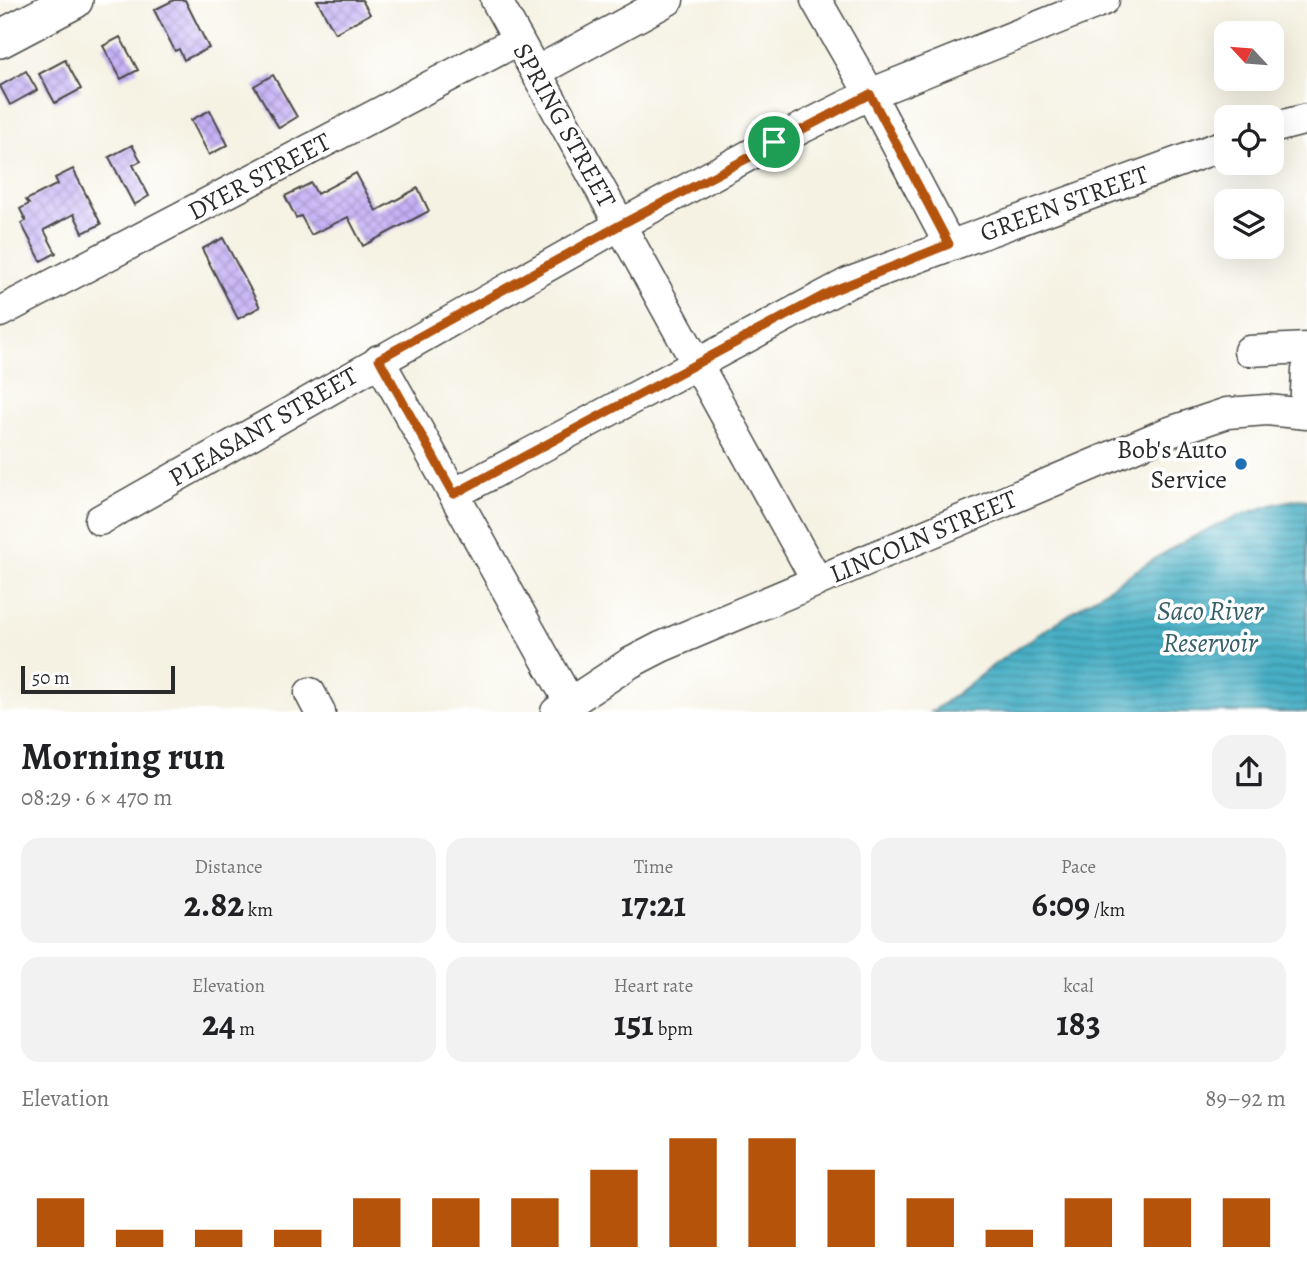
<!DOCTYPE html>
<meta charset="utf-8">
<style>
body{margin:0;font-family:Alegreya,serif;background:#f2f2f2;color:#202124;height:100vh;display:flex;flex-direction:column;font-size:26px;white-space:nowrap}
*{box-sizing:border-box;margin:0}
p{font-size:23px;color:#757577}
.icon{flex:none;width:38px;height:38px;fill:none;stroke:currentColor;stroke-width:2;stroke-linecap:round;stroke-linejoin:round}
.map{position:relative;height:712px;overflow:hidden}
.details{display:flex;flex-direction:column;background:#fff;flex:1}
.details>*{flex:none}
.needle{width:46px;rotate:296deg}
.fabs{position:absolute;left:1214px;top:21px;display:grid;gap:14px}
.fabs a{display:grid;place-items:center;width:70px;height:70px;border-radius:14px;background:#fff;box-shadow:0 7px 28px #0002;font-size:35px}
.scale{position:absolute;left:21px;bottom:18px;width:154px;box-sizing:border-box;padding-left:7px;border:4px solid #2b2b2b;border-top:0;font-size:19px;line-height:24px;white-space:nowrap;color:#2b2b2b;-webkit-text-stroke:5px #fff;paint-order:stroke}
.pin{position:absolute;display:grid;place-items:center;width:60px;height:60px;color:#fff;margin:-30px;border:4px solid #fff;border-radius:50%;box-shadow:0 2px 7px #0007}
.round{display:grid;place-items:center;flex:none;width:74px;height:74px;border-radius:21px;background:#f2f2f2}
.head{display:flex;align-items:center;justify-content:space-between;height:119px;padding:0 21px}
h1{font-size:38px;font-weight:700;line-height:52px}
.figures{display:grid;grid-template-columns:repeat(3,1fr);gap:10px;height:119px;padding:7px 21px}
.figures div{display:grid;align-content:center;border-radius:18px;background:#f2f2f2;text-align:center}
.figures b{font-size:35px;font-weight:700}
.figures small{font-size:19px;font-weight:400}
.figures p{font-size:19px}
.chart{height:196px;padding:14px 21px}
.chart p{display:flex;justify-content:space-between}
.chart svg{width:100%;height:126px;margin-top:7px;stroke:#b45309;stroke-width:6}
.map>svg:first-child{display:block}
.water{fill:url(#water-rules);stroke:#386d78;stroke-width:2}
.building{fill:url(#building-cross-hatch)}
.lines{fill:none;stroke-linecap:round;stroke-linejoin:round}
.minor-casing{stroke:#494947;stroke-width:33}
.major-casing{stroke:#494947;stroke-width:40}
.minor{stroke:#fff;stroke-width:30}
.major{stroke:#fff;stroke-width:37}
.route-casing{stroke:#fff;stroke-width:14}
.route{stroke:#b45309;stroke-width:9}
.poi-dot{fill:#1f6fb2;stroke:#fff;stroke-width:2.5}
.labels{text-anchor:middle;stroke-width:7;stroke-linejoin:round;paint-order:stroke}
.street-label{font-size:26px;fill:#2b2b2b;stroke:#fff}
.poi-label{font-size:26px;fill:#2b2b2b;stroke:#fff;text-anchor:end}
.water-label{font-size:28px;font-style:italic;fill:#366069;stroke:#fff}
</style>
<div class="map">
<svg width="1307" height="712" viewBox="0 0 1307 712">
<defs>
<pattern id="water-rules" width="6" height="5" patternUnits="userSpaceOnUse" patternTransform="scale(1.75)"><rect width="6" height="5" fill="#46afc5"/><path d="M0 2.5h6" fill="none" stroke="#3b8fa0"/></pattern>
<pattern id="building-cross-hatch" width="8" height="8" patternUnits="userSpaceOnUse" patternTransform="scale(1.75)"><rect width="8" height="8" fill="#c5b0f6"/><path d="M0 0l8 8M0 8l8-8" fill="none" stroke="#a08fc7"/></pattern>
</defs>
<rect width="100%" height="100%" fill="#fff"/>
<filter id="ink" filterUnits="userSpaceOnUse"><feTurbulence type="fractalNoise" baseFrequency=".0143" numOctaves="2"/><feDisplacementMap in="SourceGraphic" scale="14" xChannelSelector="R" yChannelSelector="G"/><feConvolveMatrix kernelMatrix="1 2 1 2 8 2 1 2 1" color-interpolation-filters="sRGB"/></filter>
<filter id="wash" filterUnits="userSpaceOnUse"><feTurbulence type="fractalNoise" baseFrequency=".00686" numOctaves="4" result="noise"/><feDisplacementMap in="SourceGraphic" scale="28" xChannelSelector="R" yChannelSelector="G"/><feGaussianBlur stdDeviation="1.57" result="paint"/><feColorMatrix in="noise" values="0 0 0 0 0 0 0 0 0 0 0 0 0 0 0 0 0 1.4 0 .05"/><feComposite in="paint" operator="in"/></filter>
<g filter="url(#wash)">
<rect width="100%" height="100%" fill="#f5f2e3"/>
<!-- water -->
<path class="water" d="M 1299,499 L 1307,500 L 1307,712 L 931,712 C 951,699 968,685 987,670 C 1013,650 1043,632 1071,613 C 1139,568 1217,512 1299,499 Z"/>
<g id="blocks">
<!-- building -->
<g class="building">
<path d="M 174,0 L 185,0 L 209,48 L 184,60 L 179,49 L 175,51 L 154,10 Z"/>
<path d="M 317,0 L 362,0 L 370,14 L 335,33 Z"/>
<path d="M 120,37 L 138,70 L 121,79 L 103,46 Z"/>
<path d="M 65,60 L 81,89 L 55,103 L 39,74 Z"/>
<path d="M 26,71 L 37,90 L 10,105 L 0,86 Z"/>
<path d="M 273,75 L 297,117 L 279,128 L 254,86 Z"/>
<path d="M 210,110 L 228,145 L 209,155 L 191,120 Z"/>
<path d="M 132,145 L 141,161 L 133,165 L 149,196 L 134,205 L 109,157 Z"/>
<path d="M 73,169 L 101,224 L 83,233 L 74,214 L 44,230 L 56,253 L 41,261 L 21,223 L 26,221 L 20,209 L 29,204 L 26,200 L 58,184 L 55,178 Z"/>
<path d="M 356,173 L 376,211 L 418,188 L 429,211 L 363,246 L 348,217 L 311,235 L 301,216 L 296,218 L 285,196 L 311,183 L 317,194 Z"/>
<path d="M 223,238 L 260,307 L 238,319 L 202,249 Z"/>
</g>
</g>
</g>
<g filter="url(#ink)">
<use href="#blocks" fill-opacity="0" stroke="#494947" stroke-width="2"/>
<g class="lines">
<defs>
<g id="minor">
<path d="M 496,0 L 817,581"/>
<path d="M 816,0 L 870,94 L 949,244"/>
<path d="M 536,72 L 668,0"/>
<path d="M 1272,128 L 1307,119"/>
<path d="M 0,312 L 518,40"/>
<path d="M 1249,351 L 1307,348"/>
<path d="M 379,360 L 570,703"/>
<path d="M 1305,413 L 1307,370"/>
<path d="M 454,494 L 848,283 L 1227,144"/>
<path d="M 100,520 L 620,225 L 774,142 L 870,94 L 1104,0"/>
<path d="M 310,693 L 320,712"/>
<path d="M 556,712 L 630,663 L 661,647 L 1167,433 L 1227,413 L 1267,410 L 1307,414"/>
</g>
<path id="major" d="M 0,39 L 74,0"/>
</defs>
<!-- minor casing -->
<use href="#minor" class="minor-casing"/>
<!-- major casing -->
<use href="#major" class="major-casing"/>
<!-- minor -->
<use href="#minor" class="minor"/>
<!-- major -->
<use href="#major" class="major"/>
</g>
</g>
<g class="lines" filter="url(#ink)">
<defs>
<path id="route" d="M 870,94 L 949,244 L 832,291 L 454,494 L 379,359 L 620,225 Z"/>
</defs>
<!-- route casing -->
<use href="#route" class="route-casing"/>
<!-- route -->
<use href="#route" class="route"/>
</g>
<!-- markers -->
<circle class="poi-dot" cx="1241" cy="464" r="7"/>
<g class="labels">
<!-- street labels -->
<g class="street-label">
<text transform="translate(565 125) rotate(61)" y="9">SPRING STREET</text>
<text transform="translate(259 176) rotate(-28)" y="9">DYER STREET</text>
<text transform="translate(1064 203) rotate(-20)" y="9">GREEN STREET</text>
<text transform="translate(263 426) rotate(-30)" y="9">PLEASANT STREET</text>
<text transform="translate(923 536) rotate(-23)" y="9">LINCOLN STREET</text>
</g>
<!-- poi labels -->
<g class="poi-label">
<text x="1227" y="458">Bob's Auto<tspan x="1227" dy="30">Service</tspan></text>
</g>
<!-- water labels -->
<g class="water-label">
<text x="1210" y="620">Saco River<tspan x="1210" dy="32">Reservoir</tspan></text>
</g>
</g>
</svg>
<div class="fabs">
<a><svg class="needle" viewBox="-14 -14 28 28"><path d="M0-13l5 13h-10z" fill="#e53935"/><path d="M0 13l5-13h-10z" fill="#757577"/></svg></a>
<a><svg class="icon" aria-label="locate" viewBox="0 0 24 24"><circle cx="12" cy="12" r="6"/><path d="M12 2v4M12 18v4M2 12h4M18 12h4"/></svg></a>
<a><svg class="icon" aria-label="layers" viewBox="0 0 24 24"><path d="M12 4l9 5-9 5-9-5zM3 14l9 5 9-5"/></svg></a>
</div>
<div class="scale">50 m</div>
<div class="pin" style="left:774px;top:142px;background:#1e9e55"><svg class="icon" aria-label="arrive" viewBox="0 0 24 24"><path d="M6 21V4h12l-3 4 3 4H6"/></svg></div>
</div>
<section class="details">
<div class="head"><div><h1>Morning run</h1><p>08:29 · 6 × 470 m</p></div><a class="round"><svg class="icon" aria-label="share" viewBox="0 0 24 24"><path d="M12 15V3M7 8l5-5 5 5M5 13v7h14v-7"/></svg></a></div>
<div class="figures">
<div><p>Distance</p><b>2.82<small> km</small></b></div>
<div><p>Time</p><b>17:21</b></div>
<div><p>Pace</p><b>6:09<small> /km</small></b></div>
</div>
<div class="figures">
<div><p>Elevation</p><b>24<small> m</small></b></div>
<div><p>Heart rate</p><b>151<small> bpm</small></b></div>
<div><p>kcal</p><b>183</b></div>
</div>
<div class="chart"><p><span>Elevation</span>89–92 m</p>
<svg viewBox="0 0 160 44" preserveAspectRatio="none"><path d="M5 44V27M15 44V38M25 44V38M35 44V38M45 44V27M55 44V27M65 44V27M75 44V17M85 44V6M95 44V6M105 44V17M115 44V27M125 44V38M135 44V27M145 44V27M155 44V27"/></svg>
</div>
</section>
